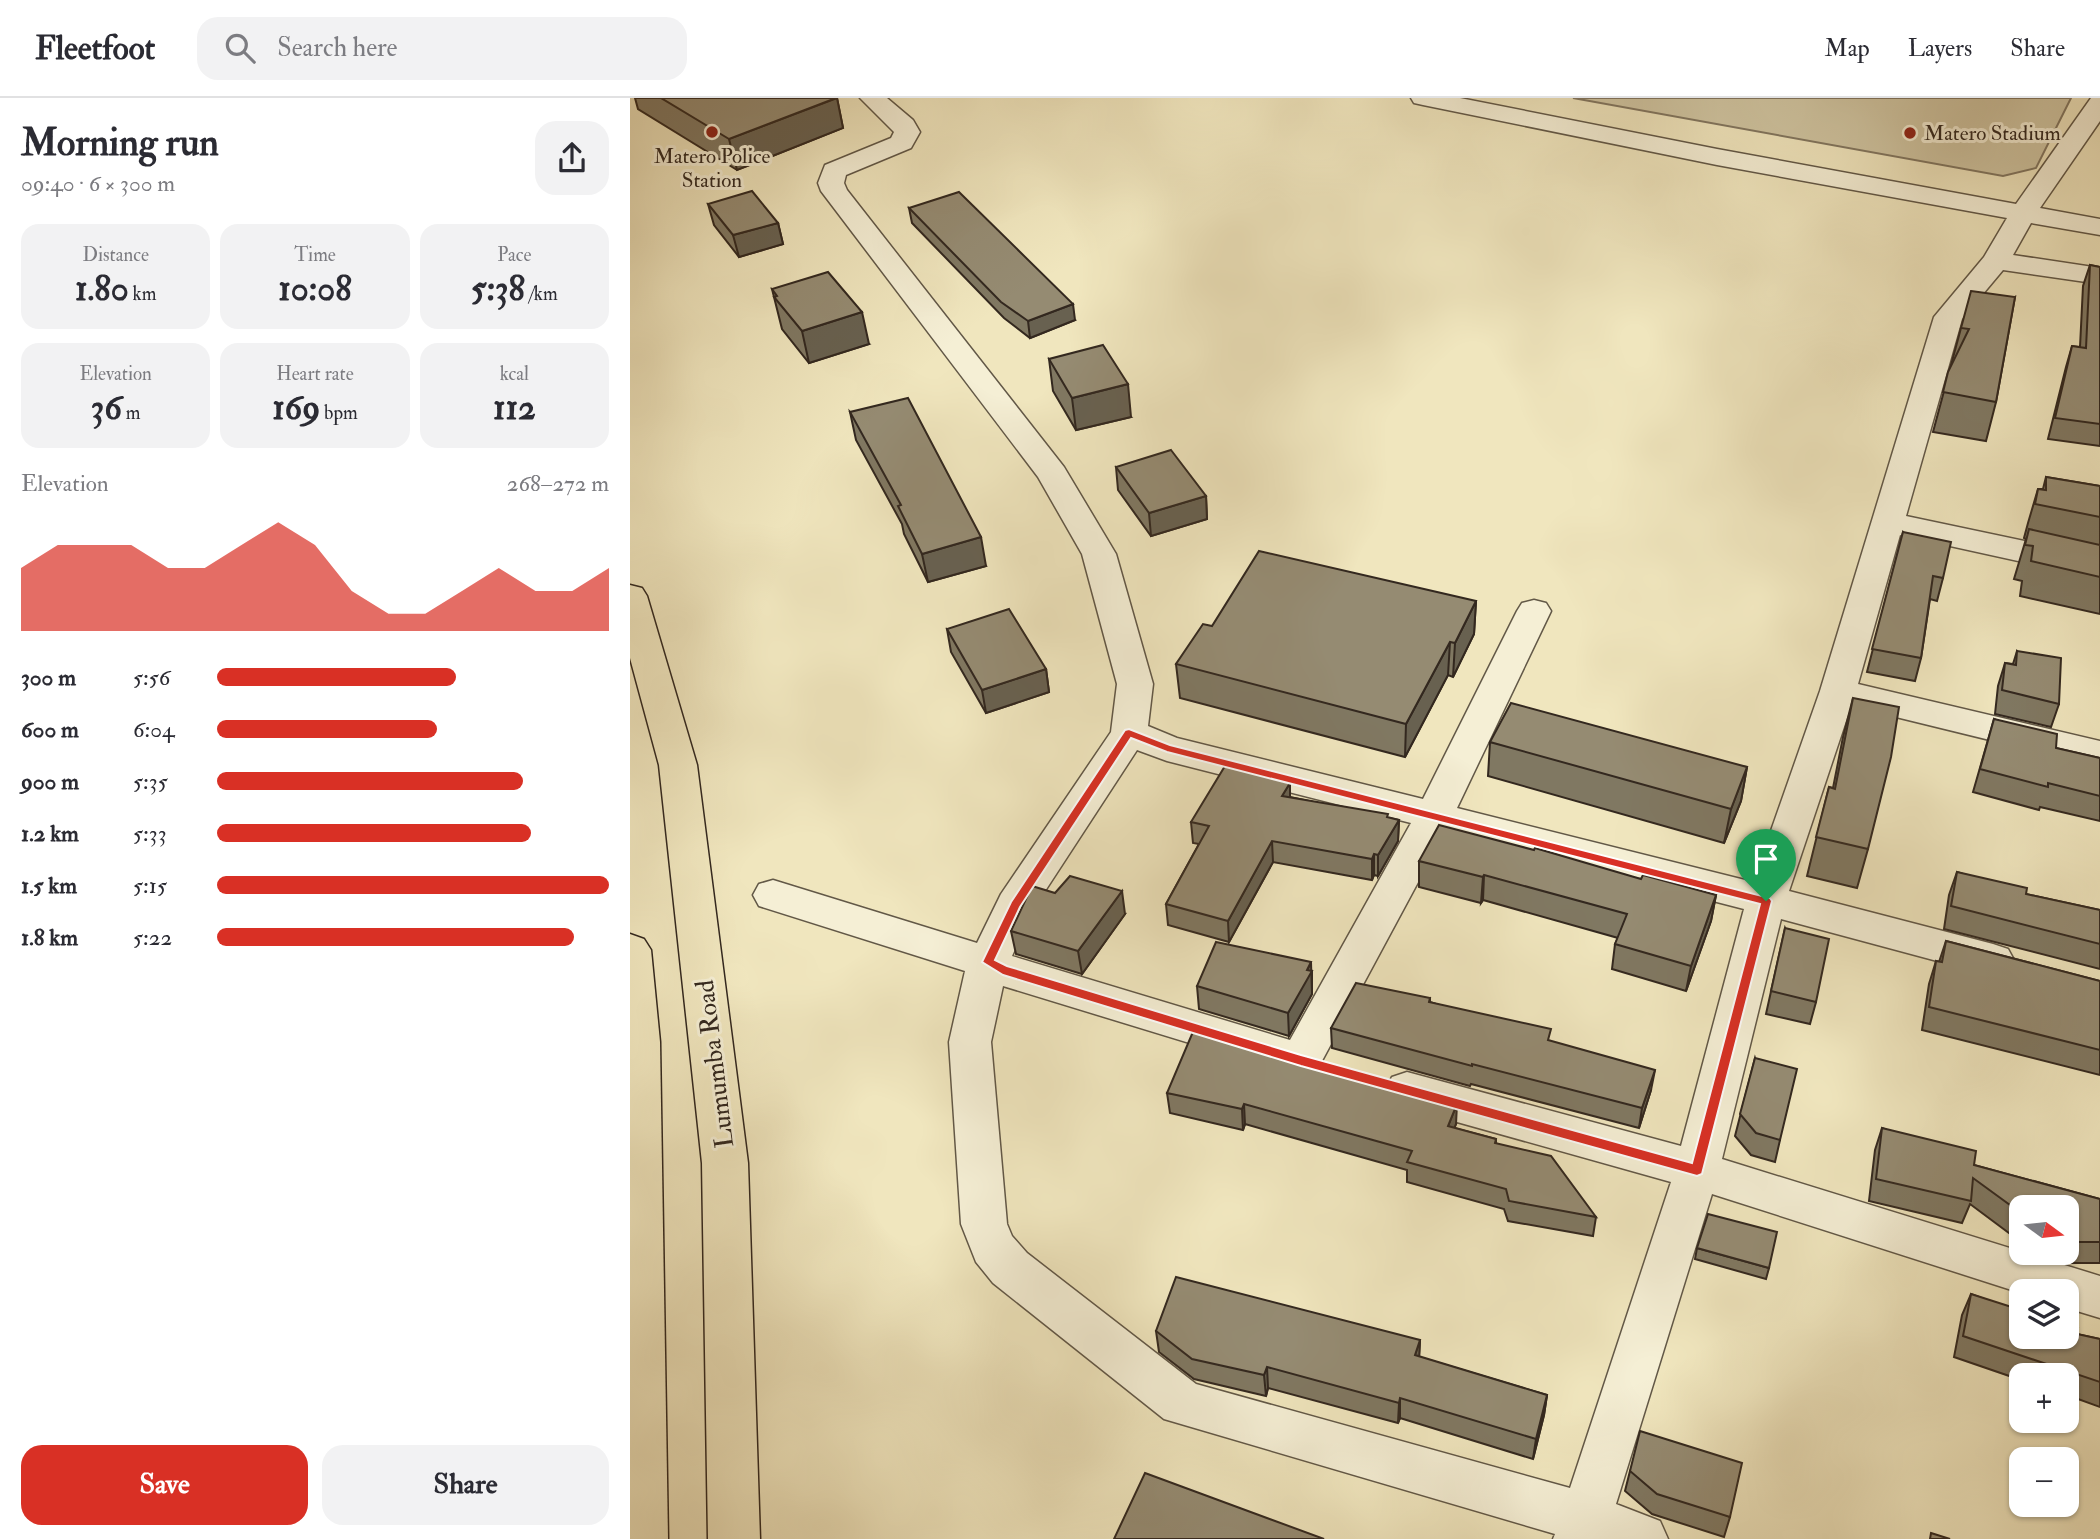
<!DOCTYPE html>
<meta charset="utf-8">
<style>
body{margin:0;font-family:"IM FELL Double Pica",serif;background:#f2f2f3;color:#2b2b33;height:100vh;display:flex;flex-direction:column;font-size:26px;white-space:nowrap}
*{box-sizing:border-box;margin:0}
p{font-size:23px;color:#7c7c81}
.icon{flex:none;width:38px;height:38px;fill:none;stroke:currentColor;stroke-width:2;stroke-linecap:round;stroke-linejoin:round}
.map{position:relative;flex:1;overflow:hidden}
.side{display:flex;flex-direction:column;background:#fff;width:630px}
.side>*{flex:none}
.needle{width:46px;rotate:105deg}
.tools{position:absolute;left:1379px;top:1097px;display:grid;gap:14px}
.tools a{display:grid;place-items:center;width:70px;height:70px;border-radius:14px;background:#fff;box-shadow:0 2px 5px #0004;font-size:35px}
.pin{position:absolute;display:grid;place-items:center;width:60px;height:60px;color:#fff;margin:-72px -30px;border-radius:50% 50% 50% 0;rotate:-45deg;box-shadow:0 0 7px #0007}
.pin .icon{rotate:45deg}
.round{display:grid;place-items:center;flex:none;width:74px;height:74px;border-radius:21px;background:#f2f2f3}
.overview{display:flex;align-items:center;justify-content:space-between;height:119px;padding:0 21px}
h1{font-size:38px;font-weight:700;line-height:52px}
.figures{display:grid;grid-template-columns:repeat(3,1fr);gap:10px;height:119px;padding:7px 21px}
.figures div{display:grid;align-content:center;border-radius:18px;background:#f2f2f3;text-align:center}
.figures b{font-size:35px;font-weight:700}
.figures small{font-size:19px;font-weight:400}
.figures p{font-size:19px}
.chart{height:196px;padding:14px 21px}
.chart p{display:flex;justify-content:space-between}
.chart svg{width:100%;height:126px;margin-top:7px;fill:#d93025;opacity:.7}
.button{display:flex;gap:14px;margin-top:auto;padding:14px 21px}
.button a{flex:1;height:80px;border-radius:21px;background:#d93025;color:#fff;font-size:28px;font-weight:700;line-height:80px;text-align:center}
.button a+a{background:#f2f2f3;color:#2b2b33}
ul{padding:0 21px;list-style:none;font-size:23px}
li{display:grid;grid-template-columns:112px 84px 1fr;align-items:center;height:52px}
li i{height:18px;border-radius:9px;background:#d93025}
header{display:flex;align-items:center;gap:42px;box-sizing:border-box;height:98px;padding:0 35px;background:#fff;border-bottom:2px solid #e1e1e2}
header strong{font-size:33px}
nav{display:flex;gap:38px;margin-inline-start:auto;font-size:24px}
.search{width:490px;height:63px;background:#f2f2f3;display:flex;align-items:center;gap:18px;box-sizing:border-box;padding:0 24px;border-radius:21px;color:#7c7c81;font-size:26px}
main{display:flex;flex:1;min-height:0}
.map>svg:first-child{display:block}
.green{fill:#d0c6a3;stroke:#827761;stroke-width:2}
.lines{fill:none;stroke-linecap:round;stroke-linejoin:round}
.minor-casing{stroke:#625847;stroke-width:3}
.major-casing{stroke:#33281f;stroke-width:3}
.minor{fill:#f5efd5;fill-rule:evenodd}
.major{fill:#f0e6be;fill-rule:evenodd}
.wall{fill:#807862;stroke:#33281f;stroke-width:2}
.shaded-wall{fill:#686150;stroke:#33281f;stroke-width:2}
.building{fill:#958b72;stroke:#33281f;stroke-width:2}
.route{fill:#d93025;stroke:#fff;stroke-width:2;fill-rule:evenodd}
.poi-dot{fill:#8f2418;stroke:#f5efd5;stroke-width:2.5}
.labels{text-anchor:middle;stroke-width:6;stroke-linejoin:round;paint-order:stroke}
.far-poi-label{font-size:21px;fill:#33281f;stroke:#f5efd5;text-anchor:start}
.street-label{font-size:26px;fill:#33281f;stroke:#f5efd5}
</style>
<header>
<strong>Fleetfoot</strong>
<div class="search"><svg class="icon" aria-label="search" viewBox="0 0 24 24"><circle cx="10" cy="10" r="6"/><path d="M15 15l6 6"/></svg>Search here</div>
<nav><a>Map</a><a>Layers</a><a>Share</a></nav>
</header>
<main>
<section class="side">
<div class="overview"><div><h1>Morning run</h1><p>09:40 · 6 × 300 m</p></div><a class="round"><svg class="icon" aria-label="share" viewBox="0 0 24 24"><path d="M12 15V3M7 8l5-5 5 5M5 13v7h14v-7"/></svg></a></div>
<div class="figures">
<div><p>Distance</p><b>1.80<small> km</small></b></div>
<div><p>Time</p><b>10:08</b></div>
<div><p>Pace</p><b>5:38<small> /km</small></b></div>
</div>
<div class="figures">
<div><p>Elevation</p><b>36<small> m</small></b></div>
<div><p>Heart rate</p><b>169<small> bpm</small></b></div>
<div><p>kcal</p><b>112</b></div>
</div>
<div class="chart"><p><span>Elevation</span>268–272 m</p>
<svg viewBox="0 0 160 44" preserveAspectRatio="none"><path d="M0 44V22L10 14L20 14L30 14L40 22L50 22L60 14L70 6L80 14L90 30L100 38L110 38L120 30L130 22L140 30L150 30L160 22V44z"/></svg>
</div>
<ul>
<li><b>300 m</b>5:56<i style="width:61%"></i></li>
<li><b>600 m</b>6:04<i style="width:56%"></i></li>
<li><b>900 m</b>5:35<i style="width:78%"></i></li>
<li><b>1.2 km</b>5:33<i style="width:80%"></i></li>
<li><b>1.5 km</b>5:15<i style="width:100%"></i></li>
<li><b>1.8 km</b>5:22<i style="width:91%"></i></li>
</ul>
<div class="button"><a>Save</a><a>Share</a></div>
</section>
<div class="map">
<svg width="1470" height="1441" viewBox="0 0 1470 1441">
<rect width="100%" height="100%" fill="#f0e6be"/>
<filter id="stains"><feTurbulence type="fractalNoise" baseFrequency=".00286" numOctaves="4"/><feColorMatrix values="0 0 0 0 .2 0 0 0 0 .09 0 0 0 0 .02 0 0 0 .5 -.17"/></filter>
<radialGradient id="worn" r=".72"><stop offset=".6" stop-color="#630" stop-opacity="0"/><stop offset="1" stop-color="#630" stop-opacity=".3"/></radialGradient>
<!-- green -->
<path class="green" d="M 943,0 L 1441,0 L 1406,70 L 1373,78 Z"/>
<g class="lines">
<defs>
<path id="minor" d="M 230,0 L 257,0 L 283,22 L 290,34 L 281,50 L 216,77 L 214,85 L 217,92 L 434,369 L 486,456 L 523,586 L 518,628 L 547,640 L 793,701 L 887,513 L 892,505 L 904,502 L 916,505 L 921,513 L 827,710 L 1123,784 L 1190,593 L 1304,219 L 1354,159 L 1377,120 L 1087,67 L 793,7 L 784,5 L 781,0 L 830,0 L 1087,51 L 1386,106 L 1461,0 L 1470,0 L 1470,23 L 1410,110 L 1470,121 L 1470,137 L 1401,125 L 1383,157 L 1470,170 L 1470,186 L 1373,172 L 1332,221 L 1276,418 L 1470,459 L 1470,481 L 1270,437 L 1228,586 L 1470,643 L 1470,669 L 1221,608 L 1159,793 L 1363,846 L 1378,851 L 1384,862 L 1378,873 L 1363,878 L 1151,821 L 1092,1061 L 1470,1178 L 1470,1220 L 1437,1210 L 1437,1194 L 1391,1195 L 1082,1096 L 986,1406 L 1030,1423 L 1038,1441 L 923,1441 L 925,1436 L 534,1321 L 363,1185 L 346,1164 L 331,1126 L 319,944 L 335,873 L 129,808 L 123,797 L 129,786 L 143,782 L 347,845 L 371,796 L 481,634 L 487,586 L 452,456 L 408,379 L 191,93 L 188,85 L 195,67 L 261,40 L 264,34 ZM 507,652 L 537,663 L 781,725 L 660,942 L 382,858 L 402,813 ZM 815,734 L 1114,811 L 1051,1048 L 777,974 L 762,979 L 755,992 L 762,1005 L 777,1010 L 1041,1084 L 940,1390 L 566,1286 L 397,1155 L 382,1138 L 377,1126 L 361,944 L 373,888 L 651,973 L 655,972 L 671,979 L 686,974 Z"/>
<g id="major">
<path d="M 0,487 L 12,490 L 17,498 L 67,667 L 118,1065 L 130,1441 L 78,1441 L 72,1065 L 29,667 L 0,560 Z"/>
<path d="M 0,836 L 14,841 L 21,852 L 30,944 L 38,1441 L 0,1441 Z"/>
</g>
</defs>
<!-- minor casing -->
<use href="#minor" class="minor-casing"/>
<!-- major casing -->
<use href="#major" class="major-casing"/>
<!-- minor -->
<use href="#minor" class="minor"/>
<!-- major -->
<use href="#major" class="major"/>
</g>
<!-- wall -->
<g class="wall">
<path d="M 5,0 L 207,0 L 213,30 L 107,72 L 8,11 Z"/>
<path d="M 78,106 L 148,125 L 153,146 L 109,159 L 84,127 Z"/>
<path d="M 279,110 L 445,222 L 400,240 L 374,220 L 282,125 Z"/>
<path d="M 1460,167 L 1470,169 L 1470,348 L 1418,341 L 1436,269 L 1442,248 L 1450,249 L 1453,188 Z"/>
<path d="M 142,191 L 239,246 L 179,265 L 152,231 Z"/>
<path d="M 1385,199 L 1366,304 L 1356,343 L 1303,334 L 1331,230 Z"/>
<path d="M 419,261 L 501,319 L 446,332 L 423,293 Z"/>
<path d="M 220,314 L 356,468 L 298,484 L 274,436 L 272,426 L 226,342 Z"/>
<path d="M 486,369 L 576,398 L 577,421 L 521,438 L 488,392 Z"/>
<path d="M 1416,379 L 1470,388 L 1470,516 L 1390,498 L 1392,483 L 1384,481 L 1396,441 L 1394,440 L 1398,425 L 1408,391 L 1413,391 Z"/>
<path d="M 1273,434 L 1313,480 L 1307,503 L 1300,501 L 1291,560 L 1285,583 L 1237,574 Z"/>
<path d="M 846,503 L 844,536 L 823,579 L 818,577 L 775,659 L 550,600 L 546,566 L 582,528 Z"/>
<path d="M 317,531 L 416,571 L 419,594 L 356,615 L 321,554 Z"/>
<path d="M 1387,553 L 1429,606 L 1421,629 L 1365,616 L 1368,588 L 1375,565 L 1383,566 Z"/>
<path d="M 1223,600 L 1238,751 L 1227,790 L 1177,778 L 1199,689 L 1203,690 L 1213,639 Z"/>
<path d="M 1364,621 L 1426,650 L 1470,660 L 1470,723 L 1410,709 L 1409,712 L 1343,694 Z"/>
<path d="M 860,644 L 1117,669 L 1111,703 L 1094,745 L 858,678 Z"/>
<path d="M 660,699 L 769,722 L 768,743 L 748,778 L 744,777 L 742,782 L 643,764 L 599,844 L 538,827 L 536,806 L 569,746 L 563,745 L 561,724 Z"/>
<path d="M 789,763 L 1011,781 L 1086,797 L 1081,823 L 1056,893 L 982,871 L 985,846 L 988,840 L 853,802 L 851,805 L 789,789 Z"/>
<path d="M 1327,774 L 1396,796 L 1470,812 L 1470,871 L 1314,831 L 1319,797 Z"/>
<path d="M 495,816 L 452,876 L 386,856 L 381,833 Z"/>
<path d="M 1155,830 L 1186,904 L 1180,926 L 1136,916 Z"/>
<path d="M 1316,843 L 1470,883 L 1470,977 L 1292,932 L 1299,886 L 1306,863 L 1309,864 Z"/>
<path d="M 682,873 L 682,896 L 659,938 L 569,911 L 567,888 Z"/>
<path d="M 800,900 L 800,904 L 920,943 L 1021,992 L 1009,1030 L 841,986 L 840,988 L 702,950 L 701,930 Z"/>
<path d="M 1125,960 L 1150,1042 L 1145,1064 L 1121,1057 L 1105,1038 Z"/>
<path d="M 537,995 L 826,1026 L 824,1030 L 866,1041 L 866,1045 L 966,1119 L 963,1138 L 878,1123 L 874,1111 L 777,1084 L 777,1072 L 615,1026 L 613,1032 L 540,1015 Z"/>
<path d="M 1252,1030 L 1344,1067 L 1470,1101 L 1470,1165 L 1438,1165 L 1406,1155 L 1437,1155 L 1437,1110 L 1391,1110 L 1391,1144 L 1340,1106 L 1332,1125 L 1239,1103 L 1245,1052 Z"/>
<path d="M 1067,1150 L 1139,1170 L 1136,1181 L 1065,1161 Z"/>
<path d="M 1341,1196 L 1447,1236 L 1470,1241 L 1470,1309 L 1437,1297 L 1437,1278 L 1391,1278 L 1391,1282 L 1324,1259 L 1332,1217 Z"/>
<path d="M 526,1233 L 790,1242 L 789,1259 L 917,1297 L 914,1317 L 903,1361 L 770,1320 L 768,1325 L 638,1290 L 636,1298 L 564,1281 L 529,1254 Z"/>
<path d="M 1000,1373 L 1100,1419 L 1094,1439 L 1022,1416 L 995,1393 Z"/>
</g>
<!-- shaded-wall -->
<g class="shaded-wall">
<path d="M 207,0 L 213,30 L 107,72 L 99,41 Z"/>
<path d="M 148,125 L 153,146 L 109,159 L 103,137 Z"/>
<path d="M 443,206 L 445,222 L 400,240 L 398,223 Z"/>
<path d="M 232,214 L 239,246 L 179,265 L 172,233 Z"/>
<path d="M 498,286 L 501,319 L 446,332 L 442,300 Z"/>
<path d="M 576,398 L 577,421 L 521,438 L 519,415 Z"/>
<path d="M 351,439 L 356,468 L 298,484 L 292,456 Z"/>
<path d="M 846,503 L 844,536 L 823,579 L 825,545 Z"/>
<path d="M 820,544 L 818,577 L 775,659 L 776,626 Z"/>
<path d="M 416,571 L 419,594 L 356,615 L 352,592 Z"/>
<path d="M 1117,669 L 1111,703 L 1094,745 L 1101,711 Z"/>
<path d="M 660,685 L 660,706 L 652,698 Z"/>
<path d="M 769,722 L 768,743 L 748,778 L 748,757 Z"/>
<path d="M 642,743 L 643,764 L 599,844 L 598,823 Z"/>
<path d="M 744,756 L 744,777 L 742,782 L 742,761 Z"/>
<path d="M 854,777 L 853,802 L 851,805 L 853,779 Z"/>
<path d="M 492,793 L 495,816 L 452,876 L 448,853 Z"/>
<path d="M 1086,797 L 1081,823 L 1056,893 L 1061,868 Z"/>
<path d="M 681,864 L 682,896 L 659,938 L 658,915 Z"/>
<path d="M 1025,972 L 1021,992 L 1009,1030 L 1012,1010 Z"/>
<path d="M 614,1006 L 615,1026 L 613,1032 L 612,1011 Z"/>
<path d="M 827,1006 L 826,1026 L 817,1048 L 818,1028 Z"/>
<path d="M 790,1242 L 789,1263 L 785,1257 Z"/>
<path d="M 637,1269 L 638,1290 L 636,1298 L 634,1277 Z"/>
<path d="M 917,1297 L 914,1317 L 903,1361 L 906,1341 Z"/>
<path d="M 770,1300 L 770,1320 L 768,1325 L 769,1305 Z"/>
</g>
<!-- building -->
<g class="building">
<path d="M 31,0 L 206,0 L 99,41 Z"/>
<path d="M 122,93 L 148,125 L 103,137 L 78,106 Z"/>
<path d="M 329,94 L 443,206 L 398,223 L 371,204 L 279,110 Z"/>
<path d="M 1460,167 L 1470,169 L 1470,326 L 1425,320 L 1442,248 L 1456,250 Z"/>
<path d="M 198,174 L 232,214 L 172,233 L 144,199 L 147,198 L 142,191 Z"/>
<path d="M 1341,193 L 1385,199 L 1366,304 L 1313,294 L 1318,274 L 1339,231 L 1331,230 Z"/>
<path d="M 473,247 L 498,286 L 442,300 L 419,261 Z"/>
<path d="M 278,300 L 351,439 L 292,456 L 268,408 L 271,407 L 220,314 Z"/>
<path d="M 541,352 L 576,398 L 519,415 L 486,369 Z"/>
<path d="M 1416,379 L 1470,388 L 1470,419 L 1405,406 L 1408,391 L 1416,392 Z"/>
<path d="M 1399,431 L 1470,447 L 1470,479 L 1401,463 L 1403,448 L 1395,447 Z"/>
<path d="M 1273,434 L 1321,444 L 1313,480 L 1303,478 L 1291,560 L 1242,551 Z"/>
<path d="M 629,453 L 846,503 L 825,545 L 820,544 L 776,626 L 546,566 L 573,526 L 582,528 Z"/>
<path d="M 379,511 L 416,571 L 352,592 L 317,531 Z"/>
<path d="M 1387,553 L 1431,560 L 1429,606 L 1372,592 L 1375,565 L 1386,567 Z"/>
<path d="M 1223,600 L 1269,609 L 1261,659 L 1238,751 L 1186,739 L 1199,689 L 1205,691 Z"/>
<path d="M 881,605 L 1117,669 L 1101,711 L 860,644 Z"/>
<path d="M 1364,621 L 1427,636 L 1426,650 L 1470,660 L 1470,698 L 1418,685 L 1418,689 L 1350,671 Z"/>
<path d="M 595,668 L 660,685 L 652,698 L 758,716 L 757,719 L 769,722 L 748,757 L 744,756 L 742,761 L 642,743 L 598,823 L 536,806 L 579,728 L 561,724 Z"/>
<path d="M 809,727 L 904,752 L 905,750 L 1011,781 L 1013,777 L 1086,797 L 1061,868 L 985,846 L 997,816 L 854,777 L 853,779 L 789,763 Z"/>
<path d="M 1327,774 L 1397,790 L 1396,796 L 1470,812 L 1470,846 L 1321,808 Z"/>
<path d="M 440,778 L 492,793 L 448,853 L 381,833 L 402,788 L 425,795 Z"/>
<path d="M 1155,830 L 1199,841 L 1186,904 L 1141,893 Z"/>
<path d="M 1316,843 L 1470,883 L 1470,952 L 1299,909 L 1306,863 L 1312,864 Z"/>
<path d="M 586,844 L 681,864 L 677,872 L 682,873 L 658,915 L 567,888 Z"/>
<path d="M 726,885 L 800,900 L 799,904 L 921,931 L 918,942 L 1025,972 L 1012,1010 L 842,966 L 842,968 L 701,930 Z"/>
<path d="M 565,929 L 827,1006 L 818,1028 L 866,1041 L 865,1045 L 921,1058 L 966,1119 L 879,1103 L 876,1091 L 777,1064 L 782,1053 L 614,1006 L 612,1011 L 537,995 Z"/>
<path d="M 1125,960 L 1167,971 L 1150,1042 L 1126,1035 L 1110,1016 Z"/>
<path d="M 1252,1030 L 1346,1053 L 1344,1067 L 1470,1101 L 1470,1144 L 1449,1144 L 1437,1140 L 1437,1110 L 1391,1110 L 1391,1115 L 1343,1080 L 1341,1103 L 1246,1081 Z"/>
<path d="M 1078,1116 L 1147,1134 L 1139,1170 L 1067,1150 Z"/>
<path d="M 546,1179 L 790,1242 L 785,1257 L 917,1297 L 906,1341 L 770,1300 L 769,1305 L 637,1269 L 634,1277 L 562,1261 L 526,1233 Z"/>
<path d="M 1341,1196 L 1391,1212 L 1391,1239 L 1437,1239 L 1437,1227 L 1448,1230 L 1447,1236 L 1470,1241 L 1470,1284 L 1333,1238 Z"/>
<path d="M 1010,1333 L 1112,1365 L 1100,1419 L 1027,1396 L 1000,1373 Z"/>
<path d="M 515,1375 L 694,1441 L 484,1441 Z"/>
<path d="M 1301,1435 L 1320,1441 L 1300,1441 Z"/>
</g>
<!-- route -->
<path class="route" d="M 499,631 L 540,647 L 1140,800 L 1142,803 L 1072,1076 L 1067,1078 L 671,968 L 373,877 L 352,864 L 381,804 L 495,632 ZM 501,640 L 537,654 L 1130,806 L 1062,1065 L 671,957 L 377,868 L 365,862 L 390,809 Z"/>
<!-- markers -->
<g class="poi-dot">
<circle cx="82" cy="34" r="7"/>
<circle cx="1280" cy="35" r="7"/>
</g>
<g class="labels">
<!-- far-poi labels -->
<g class="far-poi-label">
<text x="1294" y="42">Matero Stadium</text>
<text x="82" y="65" text-anchor="middle">Matero Police<tspan x="82" dy="24">Station</tspan></text>
</g>
<!-- street labels -->
<g class="street-label">
<text transform="translate(84 966) rotate(-97)" y="9">Lumumba Road</text>
</g>
</g>
<rect width="100%" height="100%" filter="url(#stains)"/>
<rect width="100%" height="100%" fill="url(#worn)"/>
</svg>
<div class="tools">
<a><svg class="needle" viewBox="-14 -14 28 28"><path d="M0-13l5 13h-10z" fill="#e53935"/><path d="M0 13l5-13h-10z" fill="#7c7c81"/></svg></a>
<a><svg class="icon" aria-label="layers" viewBox="0 0 24 24"><path d="M12 4l9 5-9 5-9-5zM3 14l9 5 9-5"/></svg></a>
<a>+</a>
<a>−</a>
</div>
<div class="pin" style="left:1136px;top:803px;background:#1e9e55"><svg class="icon" aria-label="arrive" viewBox="0 0 24 24"><path d="M6 21V4h12l-3 4 3 4H6"/></svg></div>
</div>
</main>
